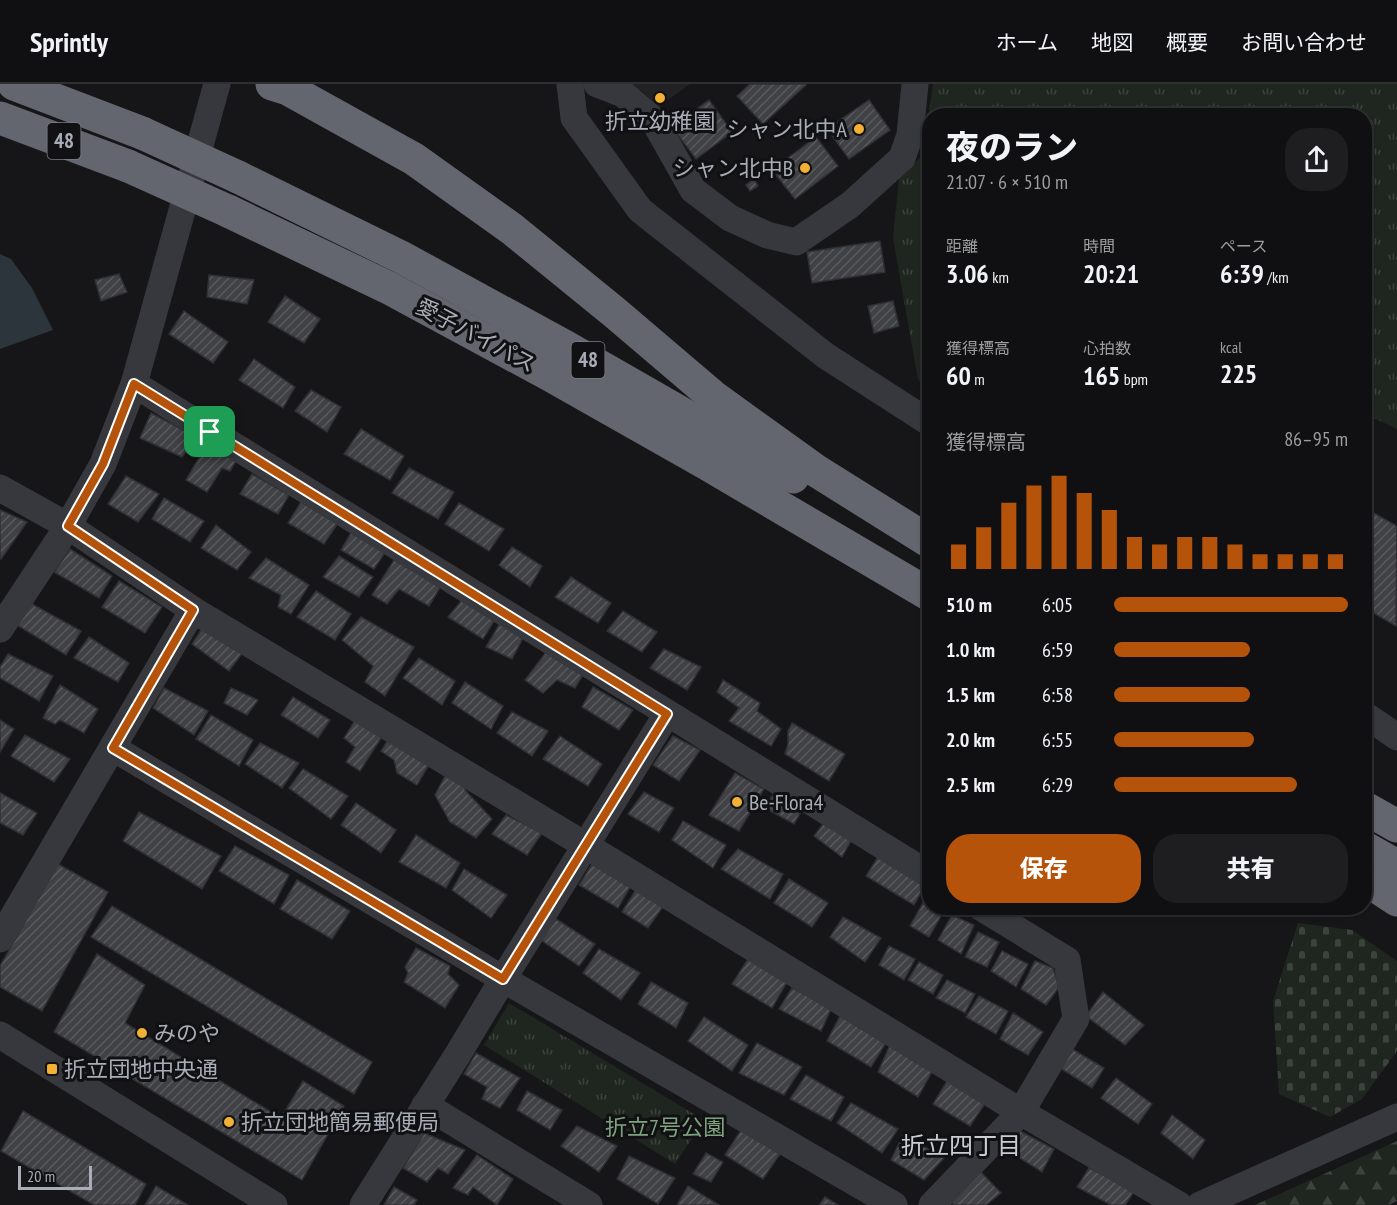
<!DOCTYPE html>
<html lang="ja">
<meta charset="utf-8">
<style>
body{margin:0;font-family:"PT Sans Narrow","Noto Sans JP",sans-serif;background:#1e1e20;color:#f1f3f6;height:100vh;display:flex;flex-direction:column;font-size:22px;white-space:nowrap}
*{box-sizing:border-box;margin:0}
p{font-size:20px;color:#9c9d9f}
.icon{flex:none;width:33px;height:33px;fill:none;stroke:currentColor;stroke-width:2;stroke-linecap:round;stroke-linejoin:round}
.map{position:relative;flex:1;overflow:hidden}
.panel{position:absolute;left:922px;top:24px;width:450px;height:807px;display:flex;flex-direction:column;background:#101012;border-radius:24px;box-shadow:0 2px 4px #0004,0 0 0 2px #303032}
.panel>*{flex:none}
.scale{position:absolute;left:18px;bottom:15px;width:74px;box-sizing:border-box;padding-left:6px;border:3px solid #a8adb8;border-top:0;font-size:16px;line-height:21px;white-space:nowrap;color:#a8adb8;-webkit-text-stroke:4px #111113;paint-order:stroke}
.pin{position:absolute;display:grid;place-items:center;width:51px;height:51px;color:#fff;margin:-26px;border-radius:12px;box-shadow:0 3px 9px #0006}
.round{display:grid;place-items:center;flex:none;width:63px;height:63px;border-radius:24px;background:#1e1e20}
.overview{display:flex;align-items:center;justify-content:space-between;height:102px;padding:0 24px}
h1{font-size:33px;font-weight:800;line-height:45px}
.figures{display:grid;grid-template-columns:repeat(3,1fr);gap:9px;height:102px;padding:6px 24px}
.figures div{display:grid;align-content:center}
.figures b{font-size:26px;font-weight:800}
.figures small{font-size:16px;font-weight:400}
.figures p{font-size:16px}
.chart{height:168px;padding:12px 24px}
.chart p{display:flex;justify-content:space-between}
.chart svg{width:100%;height:108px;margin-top:6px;stroke:#b45309;stroke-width:6}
.action{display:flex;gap:12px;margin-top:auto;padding:12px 24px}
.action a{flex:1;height:69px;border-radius:24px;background:#b45309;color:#fff;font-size:24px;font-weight:800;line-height:69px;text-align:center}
.action a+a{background:#1e1e20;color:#f1f3f6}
ul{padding:0 24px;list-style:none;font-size:20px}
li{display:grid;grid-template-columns:96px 72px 1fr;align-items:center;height:45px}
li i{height:15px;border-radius:8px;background:#b45309}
header{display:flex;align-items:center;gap:36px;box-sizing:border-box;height:84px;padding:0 30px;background:#101012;border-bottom:2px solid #303032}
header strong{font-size:28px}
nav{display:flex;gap:33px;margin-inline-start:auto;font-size:21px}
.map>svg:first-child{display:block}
.built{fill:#222225}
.forest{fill:url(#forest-firs)}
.cemetery{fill:url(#cemetery-stones)}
.park{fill:url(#park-tufts)}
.water{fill:#2c353c}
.building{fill:url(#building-hatch);stroke:#303034;stroke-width:1.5}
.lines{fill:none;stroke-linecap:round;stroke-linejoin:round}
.minor{stroke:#37383d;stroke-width:27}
.highway{stroke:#63666e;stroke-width:33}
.highway-bridge{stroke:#63666e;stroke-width:33}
.route-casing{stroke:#fff;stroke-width:12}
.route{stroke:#b45309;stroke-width:8}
.poi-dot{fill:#f2b134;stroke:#111113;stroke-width:2}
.labels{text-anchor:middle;stroke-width:6;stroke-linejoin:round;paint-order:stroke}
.shield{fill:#111113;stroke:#7b7e86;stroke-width:1.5}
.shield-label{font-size:21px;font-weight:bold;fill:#a8adb8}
.poi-label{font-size:22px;fill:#a8adb8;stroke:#111113;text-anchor:start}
.street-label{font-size:22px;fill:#a8adb8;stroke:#111113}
.park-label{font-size:22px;fill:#7fa381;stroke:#111113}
.neighbourhood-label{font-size:24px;fill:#c9ccd4;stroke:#111113}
</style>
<header>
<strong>Sprintly</strong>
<nav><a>ホーム</a><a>地図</a><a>概要</a><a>お問い合わせ</a></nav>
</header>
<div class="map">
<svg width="1397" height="1121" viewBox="0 0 1397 1121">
<defs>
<pattern id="forest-firs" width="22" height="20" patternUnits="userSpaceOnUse" patternTransform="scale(1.5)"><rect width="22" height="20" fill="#1e261f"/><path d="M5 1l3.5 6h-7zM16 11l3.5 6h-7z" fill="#3c433d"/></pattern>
<pattern id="cemetery-stones" width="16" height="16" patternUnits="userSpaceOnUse" patternTransform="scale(1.5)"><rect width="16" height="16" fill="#1e261f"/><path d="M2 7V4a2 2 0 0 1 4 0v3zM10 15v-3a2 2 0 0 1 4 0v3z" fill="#3c433d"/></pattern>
<pattern id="park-tufts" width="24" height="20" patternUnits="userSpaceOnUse" patternTransform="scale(1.5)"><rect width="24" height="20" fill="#1e261f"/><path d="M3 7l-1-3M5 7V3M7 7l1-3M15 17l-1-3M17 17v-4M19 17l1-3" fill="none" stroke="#3c433d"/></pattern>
<pattern id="building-hatch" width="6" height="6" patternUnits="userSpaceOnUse" patternTransform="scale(1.5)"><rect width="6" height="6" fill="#404145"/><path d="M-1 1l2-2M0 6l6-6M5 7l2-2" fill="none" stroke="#595a5e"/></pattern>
</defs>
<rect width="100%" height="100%" fill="#161618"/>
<!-- built -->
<path class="built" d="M 626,0 L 690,0 L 659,22 L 641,7 Z"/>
<!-- forest -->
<path class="forest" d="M 1397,1057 L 1397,1117 L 1389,1121 L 1255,1121 Z"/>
<!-- cemetery -->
<path class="cemetery" d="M 1298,839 L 1352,846 L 1397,877 L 1397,967 L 1362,1015 L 1330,1033 L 1279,1010 L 1273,917 Z"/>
<!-- park -->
<g class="park">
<path d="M 933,0 L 1397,0 L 1397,345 L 1365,330 L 1365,32 L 930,32 L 930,304 L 918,296 L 893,154 L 899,94 L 923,71 Z"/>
<path d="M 509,919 L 704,1036 L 675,1080 L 484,961 Z"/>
</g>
<!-- water -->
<path class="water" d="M 0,170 L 11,175 L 32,204 L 53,246 L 0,265 Z"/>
<!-- building -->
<g class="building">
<path d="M 750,0 L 806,0 L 806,1 L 763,40 L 737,12 Z"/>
<path d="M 709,16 L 732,48 L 696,75 L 672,43 Z"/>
<path d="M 869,16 L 890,46 L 849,75 L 827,45 Z"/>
<path d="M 816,53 L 838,82 L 795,115 L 772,86 Z"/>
<path d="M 754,95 L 758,102 L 750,107 L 746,101 Z"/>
<path d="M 880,157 L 885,188 L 812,199 L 807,168 Z"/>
<path d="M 119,190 L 127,208 L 101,217 L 95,196 Z"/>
<path d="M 209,191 L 254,196 L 247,220 L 207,213 Z"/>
<path d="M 285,212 L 320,235 L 304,259 L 268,238 Z"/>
<path d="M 893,217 L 899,242 L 874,249 L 868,222 Z"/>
<path d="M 184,227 L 228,258 L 213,279 L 169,250 Z"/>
<path d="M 254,275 L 295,303 L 283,324 L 239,296 Z"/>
<path d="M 311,306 L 341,323 L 327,348 L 295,327 Z"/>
<path d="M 151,329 L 197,353 L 182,373 L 140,354 Z"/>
<path d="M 361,345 L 404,372 L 390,396 L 344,370 Z"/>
<path d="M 207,360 L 236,377 L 230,387 L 222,384 L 207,408 L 186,396 Z"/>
<path d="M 409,384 L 454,408 L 438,435 L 392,409 Z"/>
<path d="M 252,390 L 289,411 L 278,430 L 240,410 Z"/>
<path d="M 126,392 L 159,410 L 138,438 L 108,420 Z"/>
<path d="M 164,414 L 204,437 L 190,458 L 152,435 Z"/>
<path d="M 301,418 L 338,439 L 324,460 L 288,439 Z"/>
<path d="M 459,419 L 504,445 L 489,467 L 445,440 Z"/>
<path d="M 1365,424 L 1397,442 L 1396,542 L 1365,524 Z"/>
<path d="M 0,426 L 27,438 L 1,475 L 0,474 Z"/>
<path d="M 216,441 L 251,468 L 237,486 L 201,464 Z"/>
<path d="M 352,447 L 386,467 L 374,485 L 341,466 Z"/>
<path d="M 512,463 L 542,482 L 530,503 L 499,481 Z"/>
<path d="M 70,465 L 112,492 L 99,514 L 54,488 Z"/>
<path d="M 339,472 L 373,493 L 359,513 L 323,493 Z"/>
<path d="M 266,474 L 309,501 L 291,530 L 278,523 L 281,511 L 249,494 Z"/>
<path d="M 394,476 L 441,502 L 429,522 L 399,505 L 387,520 L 372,511 Z"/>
<path d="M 571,493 L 611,519 L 598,539 L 555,513 Z"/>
<path d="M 119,497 L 162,523 L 145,549 L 102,523 Z"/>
<path d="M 316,507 L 351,530 L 335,556 L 297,533 Z"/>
<path d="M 463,515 L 496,534 L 483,555 L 448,533 Z"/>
<path d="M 32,520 L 81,547 L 66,571 L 17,541 Z"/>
<path d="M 623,527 L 657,548 L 642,568 L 607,547 Z"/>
<path d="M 361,533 L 414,563 L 385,612 L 365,598 L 373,582 L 342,556 Z"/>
<path d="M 500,539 L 523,554 L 512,575 L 486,563 Z"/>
<path d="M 203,543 L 243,568 L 229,587 L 192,560 Z"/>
<path d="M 89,553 L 129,579 L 118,598 L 74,574 Z"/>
<path d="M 664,565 L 701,583 L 687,606 L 650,584 Z"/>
<path d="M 547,567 L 583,591 L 575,604 L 557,596 L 543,609 L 525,596 Z"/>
<path d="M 8,570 L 53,592 L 39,617 L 0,594 L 0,583 Z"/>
<path d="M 419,574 L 455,597 L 442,621 L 403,594 Z"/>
<path d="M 723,596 L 760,619 L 757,627 L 781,645 L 771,662 L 729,637 L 739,624 L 717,608 Z"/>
<path d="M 465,598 L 503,622 L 491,645 L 452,619 Z"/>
<path d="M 60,601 L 98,625 L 84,649 L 60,636 L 55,640 L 43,634 Z"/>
<path d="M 593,603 L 633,626 L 619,646 L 582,623 Z"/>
<path d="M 164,604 L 208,627 L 194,651 L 153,624 Z"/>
<path d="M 231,604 L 258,616 L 247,631 L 224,619 Z"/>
<path d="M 293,613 L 330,636 L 318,654 L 281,631 Z"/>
<path d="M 512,628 L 548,647 L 532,672 L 497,649 Z"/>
<path d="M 211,631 L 253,656 L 239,682 L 196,655 Z"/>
<path d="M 357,633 L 383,651 L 360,687 L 346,678 L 355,663 L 344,654 Z"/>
<path d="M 0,636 L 14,645 L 0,668 Z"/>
<path d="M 792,639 L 845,670 L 829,697 L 785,670 L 788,660 L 788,647 Z"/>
<path d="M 25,651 L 70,675 L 54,698 L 11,672 Z"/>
<path d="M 560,652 L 602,680 L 588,702 L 543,675 Z"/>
<path d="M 673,652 L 700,666 L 679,697 L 653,681 Z"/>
<path d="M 388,656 L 430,679 L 417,701 L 397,689 L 394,676 L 381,667 Z"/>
<path d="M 260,659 L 299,679 L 282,704 L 245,680 Z"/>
<path d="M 303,685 L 348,712 L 331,735 L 289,704 Z"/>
<path d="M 447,688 L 466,697 L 465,706 L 492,735 L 476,754 L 450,738 L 435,711 Z"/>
<path d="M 735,689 L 764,705 L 739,747 L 709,731 Z"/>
<path d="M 644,708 L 674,724 L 659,748 L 628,730 Z"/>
<path d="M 0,709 L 37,729 L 23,751 L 0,739 Z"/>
<path d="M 772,712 L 801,728 L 794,740 L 765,724 Z"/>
<path d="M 356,719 L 396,746 L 381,769 L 341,741 Z"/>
<path d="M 139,728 L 221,772 L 202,805 L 123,757 Z"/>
<path d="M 506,731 L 542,749 L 527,771 L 492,750 Z"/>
<path d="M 826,736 L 852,755 L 842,773 L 814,752 Z"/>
<path d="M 683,737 L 726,761 L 713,784 L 672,756 Z"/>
<path d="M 416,751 L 460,779 L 446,804 L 399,778 Z"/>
<path d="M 235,762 L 289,791 L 274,820 L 219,787 Z"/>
<path d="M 738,765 L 783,790 L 770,815 L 721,785 Z"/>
<path d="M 878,773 L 925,801 L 914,821 L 866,792 Z"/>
<path d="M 58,780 L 108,808 L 42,927 L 0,903 L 0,882 Z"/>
<path d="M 592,780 L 630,803 L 618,824 L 579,801 Z"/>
<path d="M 464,785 L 507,811 L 491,834 L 452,806 Z"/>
<path d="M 789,795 L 828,819 L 812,843 L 774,819 Z"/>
<path d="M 297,796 L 350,827 L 332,855 L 280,825 Z"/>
<path d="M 637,804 L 664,821 L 648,844 L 622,828 Z"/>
<path d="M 923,819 L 930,822 L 930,824 L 935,824 L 944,827 L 929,853 L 910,842 Z"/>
<path d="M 112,822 L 372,978 L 354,1010 L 91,853 Z"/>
<path d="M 952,831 L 974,841 L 961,870 L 938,856 Z"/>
<path d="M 843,833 L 881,854 L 865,878 L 830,853 Z"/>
<path d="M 556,835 L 595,860 L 579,882 L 541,856 Z"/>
<path d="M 978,848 L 999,858 L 987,883 L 965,873 Z"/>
<path d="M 889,862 L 915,875 L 904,896 L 879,881 Z"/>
<path d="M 416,864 L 450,882 L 448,890 L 459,901 L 445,924 L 404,898 L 408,889 L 405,883 Z"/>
<path d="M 599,865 L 640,889 L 621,916 L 583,889 Z"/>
<path d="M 1002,867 L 1028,880 L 1016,903 L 991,887 Z"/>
<path d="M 97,870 L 145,901 L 125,939 L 281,1034 L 303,997 L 344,1022 L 302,1096 L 54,948 Z"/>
<path d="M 748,875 L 787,898 L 772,924 L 732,900 Z"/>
<path d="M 1035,877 L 1053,884 L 1059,903 L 1046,921 L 1021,905 Z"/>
<path d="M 919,878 L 943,891 L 933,910 L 908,896 Z"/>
<path d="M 947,896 L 975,910 L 965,929 L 936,914 Z"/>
<path d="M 651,898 L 688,919 L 676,944 L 638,920 Z"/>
<path d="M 792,904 L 832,923 L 821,947 L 779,925 Z"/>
<path d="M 1103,908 L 1144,941 L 1125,961 L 1086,932 Z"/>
<path d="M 979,912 L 1008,927 L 996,950 L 966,933 Z"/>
<path d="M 1013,929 L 1043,948 L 1028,971 L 1000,955 Z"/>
<path d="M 840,932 L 887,957 L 871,983 L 827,957 Z"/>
<path d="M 704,933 L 748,961 L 732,987 L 688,957 Z"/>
<path d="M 757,959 L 802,983 L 784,1011 L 739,989 Z"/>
<path d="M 890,961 L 933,986 L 918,1013 L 878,988 Z"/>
<path d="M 1067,962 L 1104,984 L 1092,1004 L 1055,981 Z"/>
<path d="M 476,969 L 520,994 L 500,1024 L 482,1015 L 487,1003 L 464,990 Z"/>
<path d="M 806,991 L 844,1013 L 831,1037 L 790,1015 Z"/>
<path d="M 1116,994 L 1152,1020 L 1138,1040 L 1101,1014 Z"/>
<path d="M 947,997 L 986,1018 L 970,1042 L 933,1020 Z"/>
<path d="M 527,1007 L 562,1026 L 550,1046 L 517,1026 Z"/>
<path d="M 851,1019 L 898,1045 L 882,1069 L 837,1039 Z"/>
<path d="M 23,1027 L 146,1100 L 135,1121 L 94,1121 L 1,1067 Z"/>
<path d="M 1172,1031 L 1205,1056 L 1193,1075 L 1161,1049 Z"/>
<path d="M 577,1042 L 617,1062 L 599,1088 L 561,1062 Z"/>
<path d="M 1016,1045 L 1054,1065 L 1042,1088 L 1004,1064 Z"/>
<path d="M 741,1046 L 780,1070 L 763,1095 L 725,1071 Z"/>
<path d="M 424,1049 L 465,1066 L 448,1090 L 438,1084 L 427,1098 L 403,1084 Z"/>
<path d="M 903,1051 L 944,1074 L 924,1096 L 891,1076 Z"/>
<path d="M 706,1069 L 723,1078 L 711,1098 L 693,1090 Z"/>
<path d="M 477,1071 L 513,1095 L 497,1121 L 473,1103 L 468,1111 L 453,1104 Z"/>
<path d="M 629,1072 L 675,1094 L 658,1120 L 617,1095 Z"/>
<path d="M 1089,1084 L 1135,1106 L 1125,1121 L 1111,1121 L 1077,1103 Z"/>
<path d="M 980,1087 L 1001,1109 L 986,1121 L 954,1121 L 949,1116 Z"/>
<path d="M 156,1102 L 188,1121 L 145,1121 Z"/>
<path d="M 688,1102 L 719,1121 L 677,1121 Z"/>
<path d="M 394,1103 L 417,1116 L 414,1121 L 384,1121 Z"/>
<path d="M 825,1113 L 838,1121 L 819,1121 Z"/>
</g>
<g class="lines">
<!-- minor -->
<g class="minor">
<path d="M 570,0 L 574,34 L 640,126 L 826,272 L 930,339"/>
<path d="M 597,0 L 623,10 L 653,35 L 693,106 L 730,134 L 767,151 L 796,158 L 850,121 L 902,74 L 910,51 L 915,0"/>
<path d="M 134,300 L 930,791"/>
<path d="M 0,404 L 68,442 L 193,526 L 585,761 L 1021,1028 L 1179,1121"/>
<path d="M 0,545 L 68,442 L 103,380 L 134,300 L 217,0"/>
<path d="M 1365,631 L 1397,653"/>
<path d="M 113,664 L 503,895 L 894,1121"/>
<path d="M 0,855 L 193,526"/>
<path d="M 0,951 L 274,1121"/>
<path d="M 425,1021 L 589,1121"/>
<path d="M 363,1121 L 458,970 L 503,895 L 667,630"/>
<path d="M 932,1121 L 1021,1028 L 1076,935 L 1067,876 L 982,824"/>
<path d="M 1200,1121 L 1397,1033"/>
</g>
<!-- highway -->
<g class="highway">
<path d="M 14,0 L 142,49"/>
<path d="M 272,0 L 288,5 L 414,75 L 512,145 L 614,228 L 715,314 L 815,386 L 930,458"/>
<path d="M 0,34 L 128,82"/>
<path d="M 238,93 L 401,173 L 566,263 L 793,393"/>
<path d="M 228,127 L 389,204 L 550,291 L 707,380 L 930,511"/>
<path d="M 1365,724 L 1397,742"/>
<path d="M 1365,764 L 1397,782"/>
<path d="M 1365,795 L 1397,816"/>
</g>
<!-- highway-bridge -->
<g class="highway-bridge">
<path d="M 142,49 L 238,93"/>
<path d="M 128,82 L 228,127"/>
</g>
</g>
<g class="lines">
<defs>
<path id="route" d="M 134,300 L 667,630 L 503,895 L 113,664 L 193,526 L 68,442 L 103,380 Z"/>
</defs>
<!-- route casing -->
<use href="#route" class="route-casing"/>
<!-- route -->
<use href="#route" class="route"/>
</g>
<!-- markers -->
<g class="poi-dot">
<circle cx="660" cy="14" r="6"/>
<circle cx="859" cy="45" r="6"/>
<circle cx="805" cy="84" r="6"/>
<circle cx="737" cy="718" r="6"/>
<circle cx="142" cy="949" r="6"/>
<rect x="46" y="979" width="12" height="12" rx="3"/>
<circle cx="229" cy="1038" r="6"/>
</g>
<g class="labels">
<!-- shield labels -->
<g class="shield">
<rect x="47.5" y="39" width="33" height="36" rx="4.5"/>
<rect x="571.5" y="258" width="33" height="36" rx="4.5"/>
</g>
<g class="shield-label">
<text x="64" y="64">48</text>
<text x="588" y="283">48</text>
</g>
<!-- poi labels -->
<g class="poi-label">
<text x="660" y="45" text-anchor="middle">折立幼稚園</text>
<text x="847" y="53" text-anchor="end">シャン北中A</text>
<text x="793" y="92" text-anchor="end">シャン北中B</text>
<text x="749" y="726">Be-Flora4</text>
<text x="154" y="957">みのや</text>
<text x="64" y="993">折立団地中央通</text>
<text x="241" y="1046">折立団地簡易郵便局</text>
</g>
<!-- street labels -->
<g class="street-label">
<text transform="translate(476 251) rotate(28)" y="8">愛子バイパス</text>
</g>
<!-- park labels -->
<g class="park-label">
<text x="665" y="1051">折立7号公園</text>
</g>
<!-- neighbourhood labels -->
<g class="neighbourhood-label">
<text x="961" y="1070">折立四丁目</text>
</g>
</g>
</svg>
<div class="scale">20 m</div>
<div class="pin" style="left:210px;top:348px;background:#1e9e55"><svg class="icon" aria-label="arrive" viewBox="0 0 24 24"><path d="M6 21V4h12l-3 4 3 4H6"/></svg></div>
<section class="panel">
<div class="overview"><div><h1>夜のラン</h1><p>21:07 · 6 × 510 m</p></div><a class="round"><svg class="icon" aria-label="share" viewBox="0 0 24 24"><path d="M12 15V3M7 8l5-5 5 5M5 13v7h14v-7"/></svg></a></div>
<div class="figures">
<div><p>距離</p><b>3.06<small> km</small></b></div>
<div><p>時間</p><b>20:21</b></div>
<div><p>ペース</p><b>6:39<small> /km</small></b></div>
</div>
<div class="figures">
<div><p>獲得標高</p><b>60<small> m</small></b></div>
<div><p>心拍数</p><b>165<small> bpm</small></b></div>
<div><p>kcal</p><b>225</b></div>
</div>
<div class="chart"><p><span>獲得標高</span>86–95 m</p>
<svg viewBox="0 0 160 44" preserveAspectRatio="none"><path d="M5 44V34M15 44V27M25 44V17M35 44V10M45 44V6M55 44V13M65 44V20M75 44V31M85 44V34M95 44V31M105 44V31M115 44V34M125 44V38M135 44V38M145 44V38M155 44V38"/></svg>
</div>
<ul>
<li><b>510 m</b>6:05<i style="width:100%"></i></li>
<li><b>1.0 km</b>6:59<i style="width:58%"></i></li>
<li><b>1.5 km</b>6:58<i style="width:58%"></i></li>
<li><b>2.0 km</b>6:55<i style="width:60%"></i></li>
<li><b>2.5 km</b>6:29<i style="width:78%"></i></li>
</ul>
<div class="action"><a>保存</a><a>共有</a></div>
</section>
</div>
